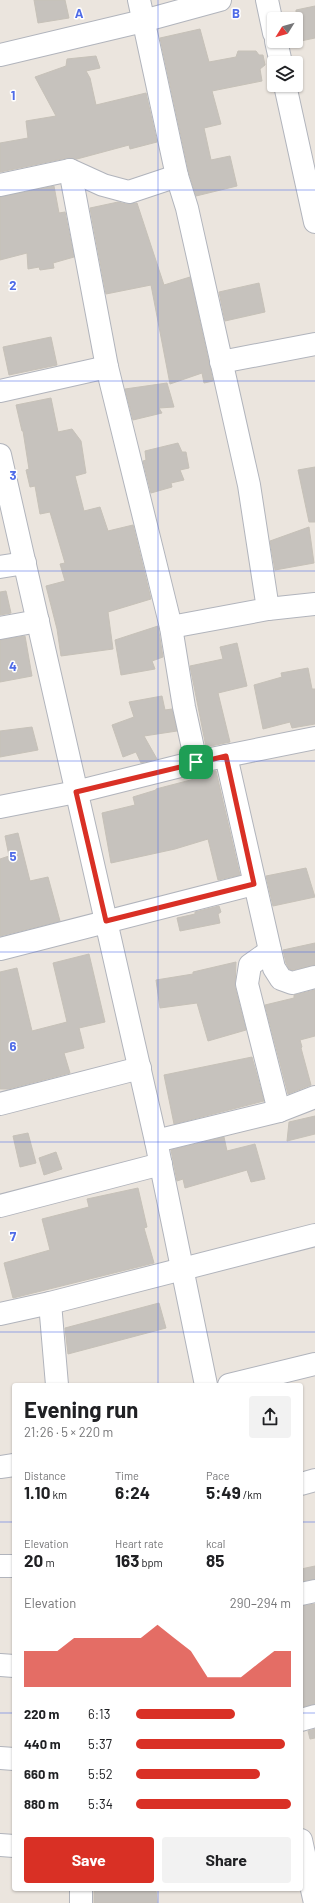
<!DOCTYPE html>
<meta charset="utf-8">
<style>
body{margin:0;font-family:Barlow,sans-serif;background:#f2f2f2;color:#202124;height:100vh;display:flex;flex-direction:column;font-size:15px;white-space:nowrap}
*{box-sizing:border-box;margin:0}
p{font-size:13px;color:#757577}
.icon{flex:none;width:22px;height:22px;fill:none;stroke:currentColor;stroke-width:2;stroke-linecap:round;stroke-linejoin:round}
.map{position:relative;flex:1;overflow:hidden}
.details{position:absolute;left:12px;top:1383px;width:291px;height:508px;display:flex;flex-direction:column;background:#fff;border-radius:4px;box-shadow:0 1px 3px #0004}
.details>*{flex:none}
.needle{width:26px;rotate:233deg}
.tools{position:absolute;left:267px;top:12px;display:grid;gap:8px}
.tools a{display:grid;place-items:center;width:36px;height:36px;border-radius:4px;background:#fff;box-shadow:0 1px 3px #0004;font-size:20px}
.pin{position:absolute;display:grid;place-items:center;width:34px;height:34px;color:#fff;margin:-17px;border-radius:8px;box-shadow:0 2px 6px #0006}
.round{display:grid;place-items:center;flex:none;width:42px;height:42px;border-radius:4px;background:#f2f2f2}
.head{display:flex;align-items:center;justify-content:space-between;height:68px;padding:0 12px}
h1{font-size:22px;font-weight:700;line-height:30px}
.stats{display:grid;grid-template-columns:repeat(3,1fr);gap:6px;height:68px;padding:4px 12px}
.stats div{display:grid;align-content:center}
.stats b{font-size:17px;font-weight:700}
.stats small{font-size:11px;font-weight:400}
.stats p{font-size:11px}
.chart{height:112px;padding:8px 12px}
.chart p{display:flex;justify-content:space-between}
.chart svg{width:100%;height:72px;margin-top:4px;fill:#d93025;opacity:.7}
.action{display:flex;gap:8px;margin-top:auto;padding:8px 12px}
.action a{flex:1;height:46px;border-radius:4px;background:#d93025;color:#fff;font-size:16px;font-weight:700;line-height:46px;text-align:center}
.action a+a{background:#f2f2f2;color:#202124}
ul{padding:0 12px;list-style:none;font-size:13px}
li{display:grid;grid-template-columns:64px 48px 1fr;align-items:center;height:30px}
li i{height:10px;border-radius:5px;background:#d93025}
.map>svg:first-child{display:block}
.building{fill:#c6c2bd;stroke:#c6c1b8}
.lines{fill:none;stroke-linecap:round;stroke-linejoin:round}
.minor-casing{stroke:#b1b4bc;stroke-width:24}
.minor{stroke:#fff;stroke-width:22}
.route-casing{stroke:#fff;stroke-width:8}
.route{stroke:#d93025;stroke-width:5}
.grid{fill:none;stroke:#4f6be7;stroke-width:1;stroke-opacity:0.55}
.grid-label{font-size:13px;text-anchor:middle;font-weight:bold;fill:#4f6be7;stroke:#fff;stroke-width:3;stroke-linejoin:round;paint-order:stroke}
</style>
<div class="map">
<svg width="315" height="1903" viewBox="0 0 315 1903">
<rect width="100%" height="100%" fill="#ebe5de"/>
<!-- building -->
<g class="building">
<path d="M 34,0 L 65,0 L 69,18 L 38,23 Z"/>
<path d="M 315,6 L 315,38 L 296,42 L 296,10 Z"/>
<path d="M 200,29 L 209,62 L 236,57 L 238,51 L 256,51 L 259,55 L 263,55 L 265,65 L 260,69 L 262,81 L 212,91 L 221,124 L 204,128 L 211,160 L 230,156 L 237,186 L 196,196 L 189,173 L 160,38 Z"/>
<path d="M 96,56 L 100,68 L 86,71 L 90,78 L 96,105 L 146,93 L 157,142 L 130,149 L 129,145 L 77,159 L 67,158 L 0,172 L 0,143 L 28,138 L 26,121 L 56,116 L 35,77 L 66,66 L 67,59 Z"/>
<path d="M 54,186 L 59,213 L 65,212 L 74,257 L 53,263 L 54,268 L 40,270 L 39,267 L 28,269 L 27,253 L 0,260 L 0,197 Z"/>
<path d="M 118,202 L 126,204 L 137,203 L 164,285 L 190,277 L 213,381 L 204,383 L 202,373 L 170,384 L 151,285 L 106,294 L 90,208 Z"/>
<path d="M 259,283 L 265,312 L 225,321 L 219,292 Z"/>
<path d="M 51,337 L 57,365 L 9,375 L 3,347 Z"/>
<path d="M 167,383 L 174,407 L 159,408 L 162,413 L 133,420 L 125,389 Z"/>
<path d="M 51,398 L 58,432 L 72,429 L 81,441 L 86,473 L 75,476 L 84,511 L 100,507 L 108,531 L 133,525 L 151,599 L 108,612 L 113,649 L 61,656 L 57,629 L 46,586 L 65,581 L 60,564 L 65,563 L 50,512 L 40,514 L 35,486 L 30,487 L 26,470 L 29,469 L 23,431 L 22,431 L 16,405 Z"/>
<path d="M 178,443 L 182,452 L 186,452 L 189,468 L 180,470 L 184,480 L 171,483 L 172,487 L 151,493 L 143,461 L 146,460 L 145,451 Z"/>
<path d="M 315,467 L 315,522 L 309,522 L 298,470 Z"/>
<path d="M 309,527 L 314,563 L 275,570 L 270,541 Z"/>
<path d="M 6,591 L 11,613 L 0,615 L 0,592 Z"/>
<path d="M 158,626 L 163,657 L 152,661 L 155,669 L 121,675 L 115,640 Z"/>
<path d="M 25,636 L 32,676 L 0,682 L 0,640 Z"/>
<path d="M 237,643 L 247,686 L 218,693 L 230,742 L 206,747 L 190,666 L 223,659 L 220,647 Z"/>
<path d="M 308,668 L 312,689 L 315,689 L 315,724 L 292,728 L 290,722 L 263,729 L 254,685 L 282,677 L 281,673 Z"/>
<path d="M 162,696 L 165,710 L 172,709 L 177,731 L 144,736 L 157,759 L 141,763 L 136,752 L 123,757 L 112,725 L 134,717 L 129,702 Z"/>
<path d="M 32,727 L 38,750 L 0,757 L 0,731 Z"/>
<path d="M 216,771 L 240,875 L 218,880 L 208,839 L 175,849 L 111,863 L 102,813 L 135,805 L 133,797 L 156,790 L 156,789 L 206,776 L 206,773 Z"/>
<path d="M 18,833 L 30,881 L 48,877 L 60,921 L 0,936 L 0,859 L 9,856 L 5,836 Z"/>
<path d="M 306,868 L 315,897 L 273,906 L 266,876 Z"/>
<path d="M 219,906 L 221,912 L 218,914 L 220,923 L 180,931 L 177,918 L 195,914 L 195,912 Z"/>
<path d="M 315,943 L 315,965 L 293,970 L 289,969 L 286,963 L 283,950 Z"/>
<path d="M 89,954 L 105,1022 L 79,1028 L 84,1048 L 64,1053 L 70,1073 L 8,1089 L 0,1089 L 0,972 L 17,968 L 32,1031 L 67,1022 L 53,963 Z"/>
<path d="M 236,962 L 235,987 L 246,1030 L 208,1041 L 197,1003 L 160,1008 L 156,980 L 193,974 L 193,972 Z"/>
<path d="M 315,990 L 315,1036 L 300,1040 L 302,1047 L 301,1048 L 311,1085 L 288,1094 L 265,1005 L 294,998 L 294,995 Z"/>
<path d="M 252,1057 L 264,1101 L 174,1124 L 164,1075 Z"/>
<path d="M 315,1116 L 315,1134 L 287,1141 L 289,1122 Z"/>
<path d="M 28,1133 L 36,1163 L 20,1167 L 13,1136 Z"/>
<path d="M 224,1137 L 227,1151 L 255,1144 L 265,1179 L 251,1182 L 247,1170 L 185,1188 L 183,1179 L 177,1181 L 171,1150 Z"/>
<path d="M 56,1152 L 62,1169 L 44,1175 L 39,1158 Z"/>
<path d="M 138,1188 L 147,1227 L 144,1228 L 154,1263 L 13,1298 L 4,1263 L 50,1250 L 42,1219 L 89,1207 L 87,1199 Z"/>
<path d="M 159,1303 L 166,1328 L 68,1354 L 65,1328 Z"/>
<path d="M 315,1566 L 315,1579 L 302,1581 L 301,1569 Z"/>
<path d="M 315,1604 L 315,1704 L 302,1707 L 301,1606 Z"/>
<path d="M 315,1729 L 315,1738 L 310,1739 L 308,1731 Z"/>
<path d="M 94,1889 L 156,1889 L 157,1903 L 94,1903 Z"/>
</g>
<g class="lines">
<defs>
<g id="minor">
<path d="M 139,0 L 177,176 L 187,208 L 249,485 L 268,609"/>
<path d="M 267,0 L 274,33"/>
<path d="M 276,41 L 281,63"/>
<path d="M 0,55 L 143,21 L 220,0"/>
<path d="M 285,85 L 315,222"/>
<path d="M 70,170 L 107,367 L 171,627 L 184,707 L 196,762"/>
<path d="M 0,185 L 70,170 L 103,185 L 129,192 L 177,176"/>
<path d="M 221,362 L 315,344"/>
<path d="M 0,391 L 107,367"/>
<path d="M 0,455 L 156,1141 L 206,1385"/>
<path d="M 0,567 L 25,563"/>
<path d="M 171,627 L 268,609 L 315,604"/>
<path d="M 0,628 L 38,621"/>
<path d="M 226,756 L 274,968 L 281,979 L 292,983 L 315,977"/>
<path d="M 0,807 L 76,792 L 196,762 L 315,738"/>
<path d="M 0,949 L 254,884"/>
<path d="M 270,951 L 250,965 L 247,984 L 279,1111"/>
<path d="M 0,1104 L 140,1068"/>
<path d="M 156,1141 L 279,1111 L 315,1097"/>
<path d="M 0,1206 L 161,1164"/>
<path d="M 50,1303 L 57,1385"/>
<path d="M 0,1314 L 50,1303 L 315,1235"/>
<path d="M 229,1385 L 315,1364"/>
<path d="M 0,1467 L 14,1465"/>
<path d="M 301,1484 L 315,1480"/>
<path d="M 0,1566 L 14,1566"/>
<path d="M 301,1594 L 315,1591"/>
<path d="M 0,1665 L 14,1666"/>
<path d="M 301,1720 L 315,1716"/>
<path d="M 0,1758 L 14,1759"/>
<path d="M 301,1840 L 315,1903"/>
<path d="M 0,1845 L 14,1846"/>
<path d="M 81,1903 L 81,1889"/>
</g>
</defs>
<!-- minor casing -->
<use href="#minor" class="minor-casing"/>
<!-- minor -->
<use href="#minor" class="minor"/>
</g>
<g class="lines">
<defs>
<path id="route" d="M 226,756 L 254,884 L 106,921 L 76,792 Z"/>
</defs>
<!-- route casing -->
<use href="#route" class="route-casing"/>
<!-- route -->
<use href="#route" class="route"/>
</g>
<!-- grid -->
<path class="grid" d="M 158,0 L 158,1385M 0,190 L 315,190M 0,381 L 315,381M 0,571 L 315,571M 0,761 L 315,761M 0,952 L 315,952M 0,1142 L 315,1142M 0,1332 L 315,1332M 0,1522 L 14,1522M 301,1522 L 315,1522M 0,1713 L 14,1713M 301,1713 L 315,1713M 158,1889 L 158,1903"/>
<g class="grid-label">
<text x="79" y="18">A</text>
<text x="236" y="18">B</text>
<text x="13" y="100">1</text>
<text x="13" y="290">2</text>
<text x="13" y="480">3</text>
<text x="13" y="671">4</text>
<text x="13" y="861">5</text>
<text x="13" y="1051">6</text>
<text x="13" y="1241">7</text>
</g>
</svg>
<div class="tools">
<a><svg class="needle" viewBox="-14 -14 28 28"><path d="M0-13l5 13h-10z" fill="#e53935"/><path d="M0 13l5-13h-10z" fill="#757577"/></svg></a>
<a><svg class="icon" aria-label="layers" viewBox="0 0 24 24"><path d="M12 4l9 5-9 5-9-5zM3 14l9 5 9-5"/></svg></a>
</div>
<div class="pin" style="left:196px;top:762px;background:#1e9e55"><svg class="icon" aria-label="arrive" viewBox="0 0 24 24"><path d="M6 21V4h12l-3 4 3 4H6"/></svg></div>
<section class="details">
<div class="head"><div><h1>Evening run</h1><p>21:26 · 5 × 220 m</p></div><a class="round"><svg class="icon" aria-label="share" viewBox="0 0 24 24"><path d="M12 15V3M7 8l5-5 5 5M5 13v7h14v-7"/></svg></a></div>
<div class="stats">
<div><p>Distance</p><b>1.10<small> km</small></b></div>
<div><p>Time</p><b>6:24</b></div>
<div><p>Pace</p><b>5:49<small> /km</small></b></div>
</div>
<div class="stats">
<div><p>Elevation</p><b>20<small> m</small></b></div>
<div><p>Heart rate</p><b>163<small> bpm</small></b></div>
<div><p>kcal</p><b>85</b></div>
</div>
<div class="chart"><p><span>Elevation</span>290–294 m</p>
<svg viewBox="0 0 160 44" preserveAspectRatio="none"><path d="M0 44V22L10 22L20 22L30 14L40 14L50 14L60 14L70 14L80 6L90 14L100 22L110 38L120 38L130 38L140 30L150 22L160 22V44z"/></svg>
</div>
<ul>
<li><b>220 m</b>6:13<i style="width:64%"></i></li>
<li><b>440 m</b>5:37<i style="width:96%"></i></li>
<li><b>660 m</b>5:52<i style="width:80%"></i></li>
<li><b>880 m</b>5:34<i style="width:100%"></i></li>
</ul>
<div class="action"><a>Save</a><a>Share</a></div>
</section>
</div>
